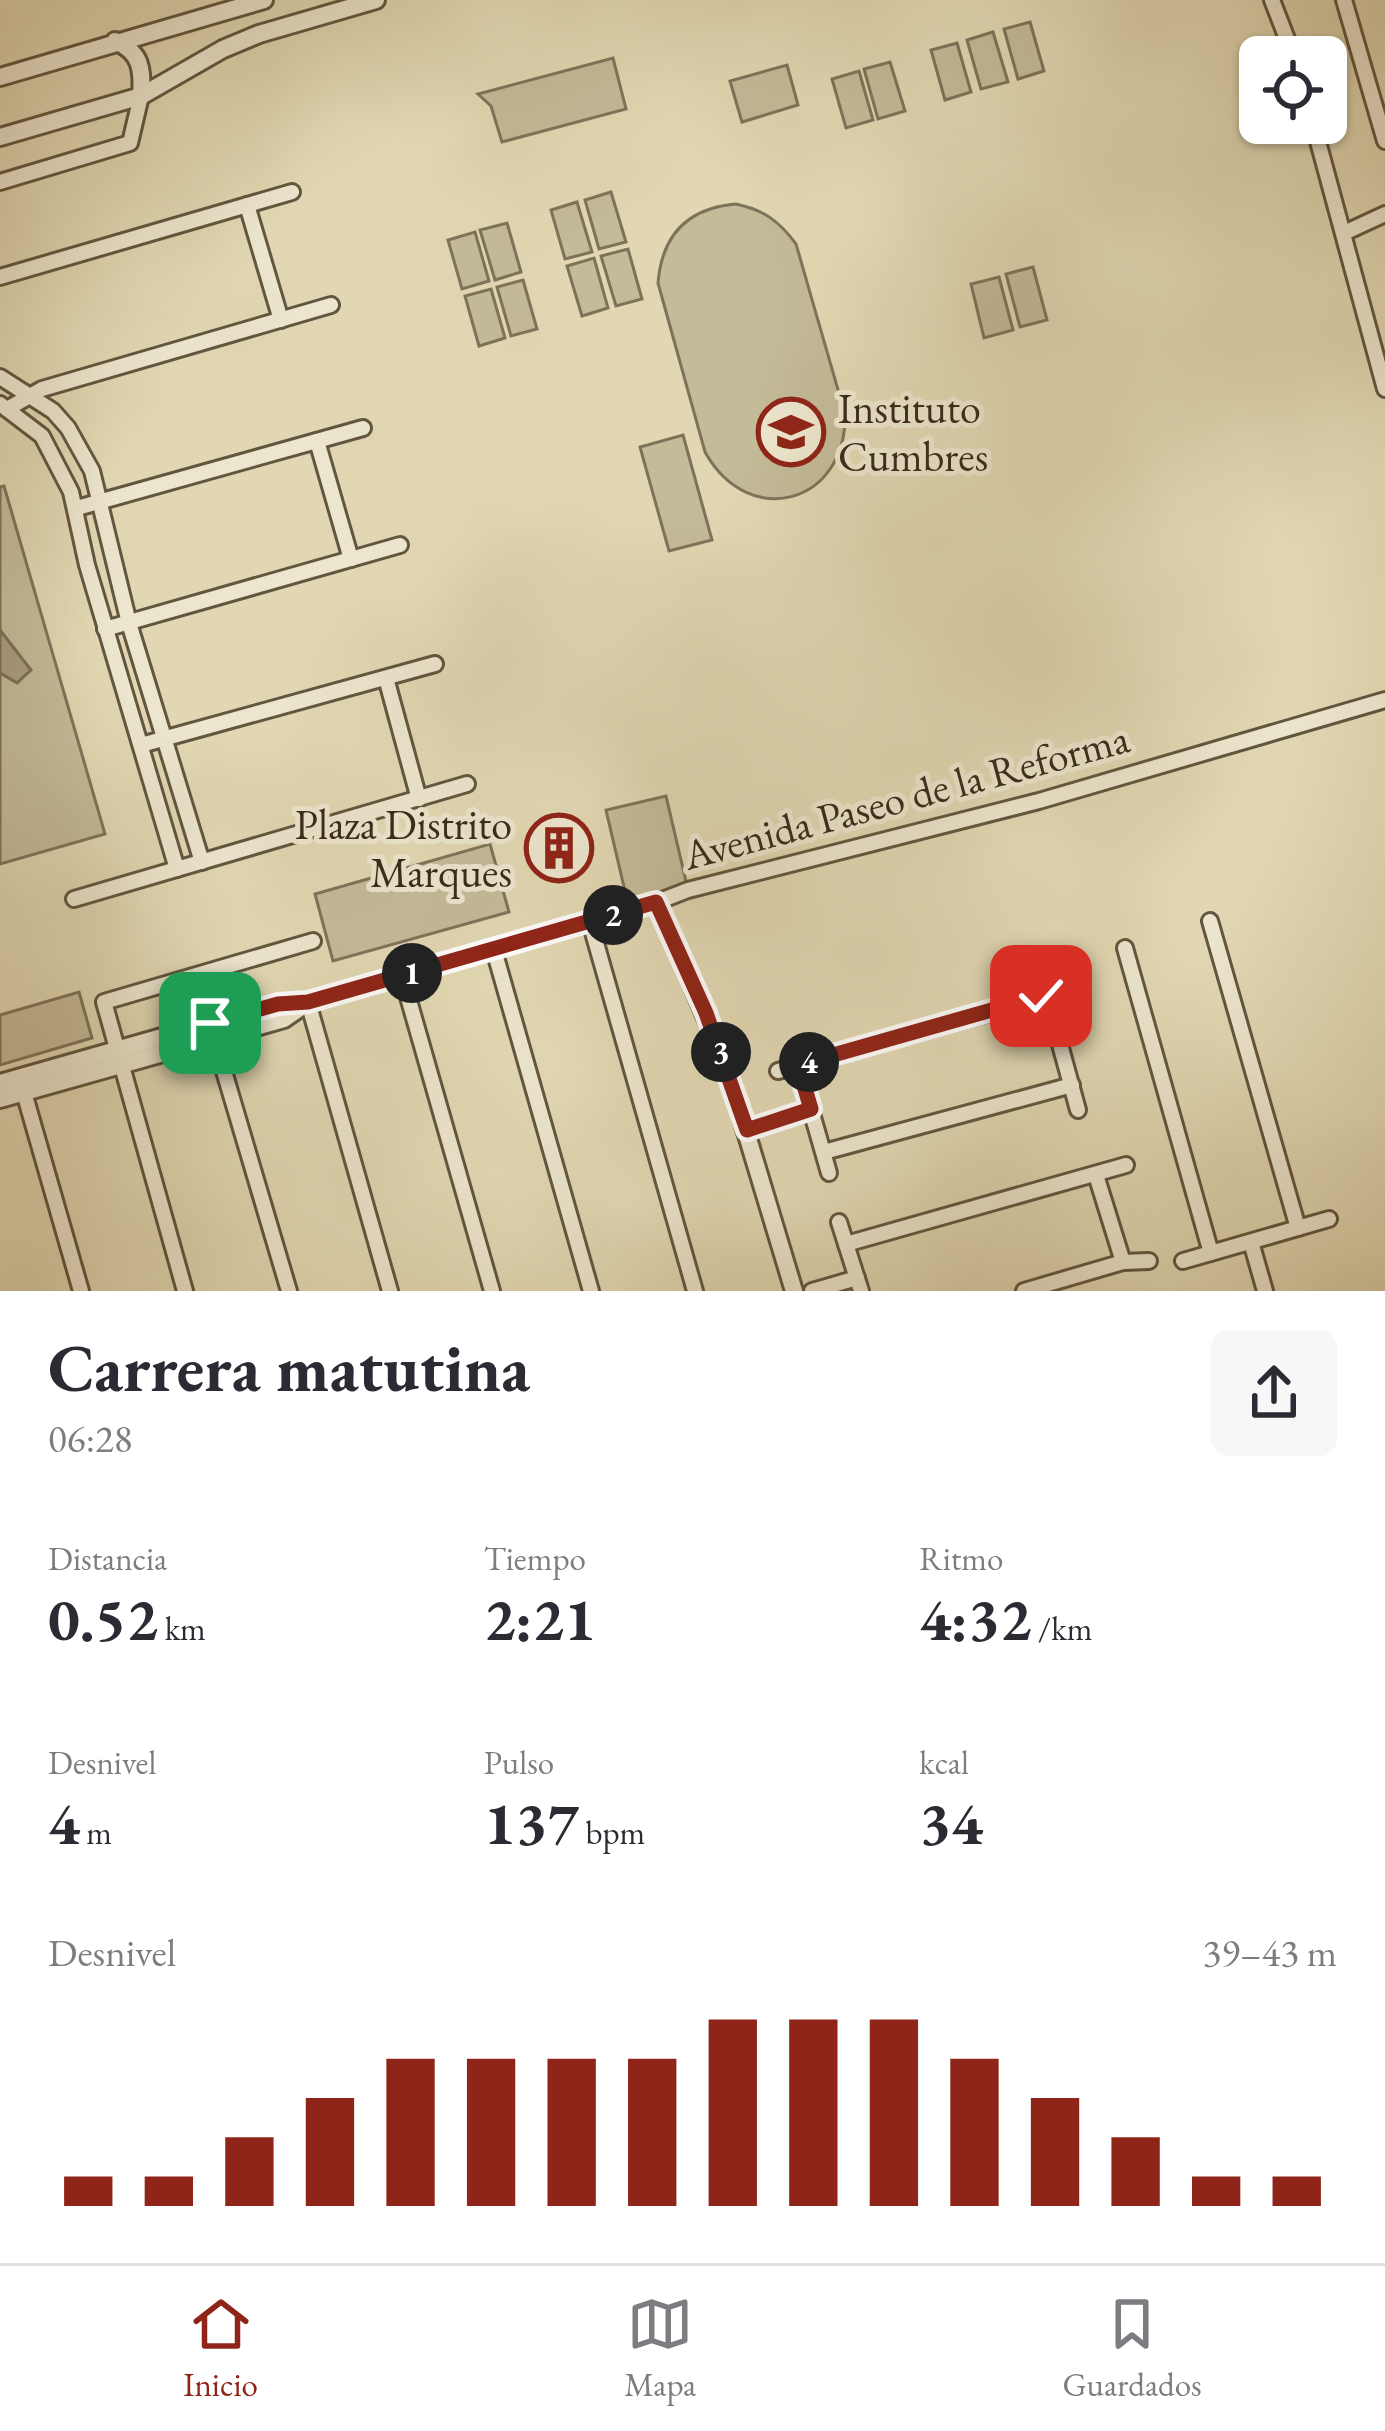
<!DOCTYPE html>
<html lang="es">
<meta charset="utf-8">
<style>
body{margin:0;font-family:"EB Garamond",serif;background:#f7f7f7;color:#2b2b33;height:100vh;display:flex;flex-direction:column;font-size:45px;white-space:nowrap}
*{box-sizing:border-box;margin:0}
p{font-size:39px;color:#7c7c81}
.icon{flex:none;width:66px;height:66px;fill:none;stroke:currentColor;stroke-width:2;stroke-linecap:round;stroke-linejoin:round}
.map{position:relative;height:1291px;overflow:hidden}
.details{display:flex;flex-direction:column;background:#fff;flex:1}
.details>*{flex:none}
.fabs{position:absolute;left:1239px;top:36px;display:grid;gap:24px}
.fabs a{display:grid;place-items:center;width:108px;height:108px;border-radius:18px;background:#fff;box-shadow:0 3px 9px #0004;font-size:60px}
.pin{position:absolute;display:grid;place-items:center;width:102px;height:102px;color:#fff;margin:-51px;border-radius:24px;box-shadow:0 6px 18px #0006}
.km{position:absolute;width:60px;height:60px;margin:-30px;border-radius:50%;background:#222;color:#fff;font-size:33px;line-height:60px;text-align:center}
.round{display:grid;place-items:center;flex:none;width:126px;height:126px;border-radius:18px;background:#f7f7f7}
.headline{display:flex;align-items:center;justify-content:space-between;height:204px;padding:0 48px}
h1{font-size:66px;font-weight:700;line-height:90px}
.stats{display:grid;grid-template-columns:repeat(3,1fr);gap:18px;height:204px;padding:12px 48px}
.stats div{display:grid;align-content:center}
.stats b{font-size:60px;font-weight:700}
.stats small{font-size:33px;font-weight:400}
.stats p{font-size:33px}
.chart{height:336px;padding:24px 48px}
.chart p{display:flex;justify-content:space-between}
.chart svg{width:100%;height:216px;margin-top:12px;stroke:#8f2418;stroke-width:6}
.tab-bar{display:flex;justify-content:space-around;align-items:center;height:168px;border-top:3px solid #e1e1e2;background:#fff;font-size:33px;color:#7c7c81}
.tab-bar a{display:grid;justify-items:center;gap:6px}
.tab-bar .on{color:#8f2418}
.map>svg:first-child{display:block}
.green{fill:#c4bb99;stroke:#7e735a;stroke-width:3}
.water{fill:#a89d7f;stroke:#7b6f57;stroke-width:3}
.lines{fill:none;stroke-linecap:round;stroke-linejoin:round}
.minor-casing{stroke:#625640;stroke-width:20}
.tertiary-casing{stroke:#625640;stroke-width:22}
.minor{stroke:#ece6ce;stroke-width:14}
.tertiary{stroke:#ece6ce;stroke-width:16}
.route-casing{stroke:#fff;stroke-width:24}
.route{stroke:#8f2418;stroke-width:15}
.labels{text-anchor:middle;stroke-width:10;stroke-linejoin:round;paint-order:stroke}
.poi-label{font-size:42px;fill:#382b1a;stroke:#ece6ce;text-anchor:start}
.street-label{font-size:42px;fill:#382b1a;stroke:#ece6ce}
</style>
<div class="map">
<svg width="1385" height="1291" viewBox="0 0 1385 1291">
<rect width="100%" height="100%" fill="#e1d8b3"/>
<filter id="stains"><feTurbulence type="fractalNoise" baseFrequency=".00167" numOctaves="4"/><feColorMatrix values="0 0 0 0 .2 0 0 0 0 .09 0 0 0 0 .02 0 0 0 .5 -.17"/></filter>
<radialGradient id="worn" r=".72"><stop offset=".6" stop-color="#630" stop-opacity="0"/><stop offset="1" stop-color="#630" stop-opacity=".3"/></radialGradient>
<!-- green -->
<g class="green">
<path d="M 1030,22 L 1044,71 L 1018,79 L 1004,29 Z"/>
<path d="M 993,32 L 1008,82 L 981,89 L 967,40 Z"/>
<path d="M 957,43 L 971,92 L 945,100 L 931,50 Z"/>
<path d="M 613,58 L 626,109 L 502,142 L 491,106 L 478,94 Z"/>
<path d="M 890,62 L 905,111 L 878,119 L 864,69 Z"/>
<path d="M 787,65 L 798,105 L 742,122 L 730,81 Z"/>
<path d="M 859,71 L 873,120 L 846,128 L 832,79 Z"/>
<path d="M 611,192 L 626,242 L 599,249 L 585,200 Z"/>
<path d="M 577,202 L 592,252 L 565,259 L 551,210 Z"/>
<path d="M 736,204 C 764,210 779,221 796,244 L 845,414 C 847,504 749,531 705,452 L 658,283 C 662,234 688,208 736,204 Z"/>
<path d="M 507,223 L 521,272 L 495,280 L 480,230 Z"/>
<path d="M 475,232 L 489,281 L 462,289 L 448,240 Z"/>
<path d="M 628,249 L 642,299 L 616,306 L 601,256 Z"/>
<path d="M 594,258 L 608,308 L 582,316 L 567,266 Z"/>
<path d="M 1033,267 L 1047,320 L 1020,327 L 1006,274 Z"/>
<path d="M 999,277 L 1013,330 L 984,338 L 971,284 Z"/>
<path d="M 523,280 L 537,329 L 511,336 L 497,287 Z"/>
<path d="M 491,289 L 505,338 L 479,346 L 465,296 Z"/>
<path d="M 683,435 L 712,540 L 669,551 L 640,447 Z"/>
<path d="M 4,486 L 105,834 L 0,864 L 0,487 Z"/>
<path d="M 666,796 L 688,890 L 628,904 L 606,810 Z"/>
<path d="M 490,844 L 509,912 L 333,961 L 315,894 Z"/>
<path d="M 79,992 L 92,1038 L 0,1065 L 0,1015 Z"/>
</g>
<!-- water -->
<path class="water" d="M 0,630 L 31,670 L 17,683 L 0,673 Z"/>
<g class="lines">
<defs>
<g id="minor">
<path d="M 1272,0 L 1294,57"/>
<path d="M 1344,0 L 1385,141"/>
<path d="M 1313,123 L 1385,389"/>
<path d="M 0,182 L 130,143 L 141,96"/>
<path d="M 247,205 L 281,320"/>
<path d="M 1344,233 L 1385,214"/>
<path d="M 0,277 L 292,192"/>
<path d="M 0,377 L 53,411 L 68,428 L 92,471 L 129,623 L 202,862"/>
<path d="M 0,404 L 42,436 L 71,492 L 87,565 L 177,869"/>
<path d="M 7,409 L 42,389 L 331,305"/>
<path d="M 317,441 L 351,559"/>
<path d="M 77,508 L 363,428"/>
<path d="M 105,629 L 400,545"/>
<path d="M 386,678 L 419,799"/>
<path d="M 141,745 L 435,664"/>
<path d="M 74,899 L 467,784"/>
<path d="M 657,902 L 688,890 L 1039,801 L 1385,700"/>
<path d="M 1210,921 L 1298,1228"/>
<path d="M 590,922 L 695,1291"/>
<path d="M 1125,948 L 1211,1253"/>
<path d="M 494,950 L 591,1291"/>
<path d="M 402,976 L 492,1291"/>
<path d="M 1047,997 L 1078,1110"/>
<path d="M 308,1002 L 390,1291"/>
<path d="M 213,1034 L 289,1291"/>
<path d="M 798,1065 L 829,1173"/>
<path d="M 778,1071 L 1047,997 L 1062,988"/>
<path d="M 21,1082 L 81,1291"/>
<path d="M 747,1131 L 811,1109"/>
<path d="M 824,1152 L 1072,1085"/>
<path d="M 1096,1175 L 1123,1262"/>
<path d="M 839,1222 L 861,1291"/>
<path d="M 1251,1242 L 1265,1291"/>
<path d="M 846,1244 L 1126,1165"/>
<path d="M 1183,1261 L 1329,1219"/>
<path d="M 185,1291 L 104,1002 L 313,941"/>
<path d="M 812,1291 L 857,1278"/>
<path d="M 1024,1291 L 1123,1262 L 1149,1261"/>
</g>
<g id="tertiary">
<path d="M 115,41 C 141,52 143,69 141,96"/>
<path d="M 0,77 L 264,0"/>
<path d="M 0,137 L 141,96 L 223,49 L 259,34 L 376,0"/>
<path d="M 0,1083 L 278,1004 L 308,1002 L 657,902 L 725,1062 L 794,1291"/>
<path d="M 0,1099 L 284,1019 L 307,1003"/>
</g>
</defs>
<!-- minor casing -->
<use href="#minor" class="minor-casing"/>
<!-- tertiary casing -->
<use href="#tertiary" class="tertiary-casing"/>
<!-- minor -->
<use href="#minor" class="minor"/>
<!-- tertiary -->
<use href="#tertiary" class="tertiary"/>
</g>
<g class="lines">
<defs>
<path id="route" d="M 210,1023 L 278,1004 L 308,1002 L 656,902 L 706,1013 L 747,1130 L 811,1109 L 798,1065 L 1041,996"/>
</defs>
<!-- route casing -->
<use href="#route" class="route-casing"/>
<!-- route -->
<use href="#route" class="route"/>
</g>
<!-- icons -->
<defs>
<symbol id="school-ring" viewBox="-11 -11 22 22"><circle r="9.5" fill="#ece6ce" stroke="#8f2418" stroke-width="1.5"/><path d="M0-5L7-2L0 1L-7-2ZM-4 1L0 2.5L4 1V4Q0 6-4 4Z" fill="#8f2418"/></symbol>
<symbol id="building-ring" viewBox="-11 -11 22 22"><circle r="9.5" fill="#ece6ce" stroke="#8f2418" stroke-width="1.5"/><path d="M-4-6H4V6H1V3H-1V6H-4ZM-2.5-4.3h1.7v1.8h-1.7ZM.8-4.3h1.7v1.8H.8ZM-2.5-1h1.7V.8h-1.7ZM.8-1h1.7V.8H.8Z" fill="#8f2418"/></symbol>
</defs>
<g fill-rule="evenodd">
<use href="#school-ring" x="753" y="394" width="76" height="76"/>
<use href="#building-ring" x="521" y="810" width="76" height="76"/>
</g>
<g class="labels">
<!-- poi labels -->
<g class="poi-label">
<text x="838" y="423">Instituto<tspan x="838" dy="48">Cumbres</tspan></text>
<text x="512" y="839" text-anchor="end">Plaza Distrito<tspan x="512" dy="48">Marques</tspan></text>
</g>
<!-- street labels -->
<g class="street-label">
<text transform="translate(906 796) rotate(-15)" y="15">Avenida Paseo de la Reforma</text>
</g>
</g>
<rect width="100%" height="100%" filter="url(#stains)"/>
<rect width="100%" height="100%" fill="url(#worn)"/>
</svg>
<div class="fabs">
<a><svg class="icon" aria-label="locate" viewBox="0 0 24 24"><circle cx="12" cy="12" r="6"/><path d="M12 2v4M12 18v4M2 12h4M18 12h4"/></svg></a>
</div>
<div class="pin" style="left:210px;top:1023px;background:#1e9e55"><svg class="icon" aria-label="arrive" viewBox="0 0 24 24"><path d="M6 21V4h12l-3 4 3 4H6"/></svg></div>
<div class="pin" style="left:1041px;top:996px;background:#d93025"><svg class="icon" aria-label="check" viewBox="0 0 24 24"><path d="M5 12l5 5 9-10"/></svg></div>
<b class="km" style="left:412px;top:973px">1</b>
<b class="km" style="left:613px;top:915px">2</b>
<b class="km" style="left:721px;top:1052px">3</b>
<b class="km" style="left:809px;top:1062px">4</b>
</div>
<section class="details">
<div class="headline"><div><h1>Carrera matutina</h1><p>06:28</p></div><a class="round"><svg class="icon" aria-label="share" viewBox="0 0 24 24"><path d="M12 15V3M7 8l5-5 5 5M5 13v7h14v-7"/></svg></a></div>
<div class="stats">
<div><p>Distancia</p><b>0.52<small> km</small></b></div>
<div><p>Tiempo</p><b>2:21</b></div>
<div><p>Ritmo</p><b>4:32<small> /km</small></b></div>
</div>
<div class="stats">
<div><p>Desnivel</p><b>4<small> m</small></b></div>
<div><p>Pulso</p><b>137<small> bpm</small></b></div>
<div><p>kcal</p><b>34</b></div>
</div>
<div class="chart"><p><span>Desnivel</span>39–43 m</p>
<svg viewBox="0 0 160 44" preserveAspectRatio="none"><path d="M5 44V38M15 44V38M25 44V30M35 44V22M45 44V14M55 44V14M65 44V14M75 44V14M85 44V6M95 44V6M105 44V6M115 44V14M125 44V22M135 44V30M145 44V38M155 44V38"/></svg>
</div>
</section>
<nav class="tab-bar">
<a class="on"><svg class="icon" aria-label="home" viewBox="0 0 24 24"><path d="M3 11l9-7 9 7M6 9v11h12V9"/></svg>Inicio</a>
<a><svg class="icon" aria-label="map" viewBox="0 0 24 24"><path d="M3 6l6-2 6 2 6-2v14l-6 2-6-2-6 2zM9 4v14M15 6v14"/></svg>Mapa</a>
<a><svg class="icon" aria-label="saved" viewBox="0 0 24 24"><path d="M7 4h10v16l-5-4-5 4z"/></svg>Guardados</a>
</nav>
